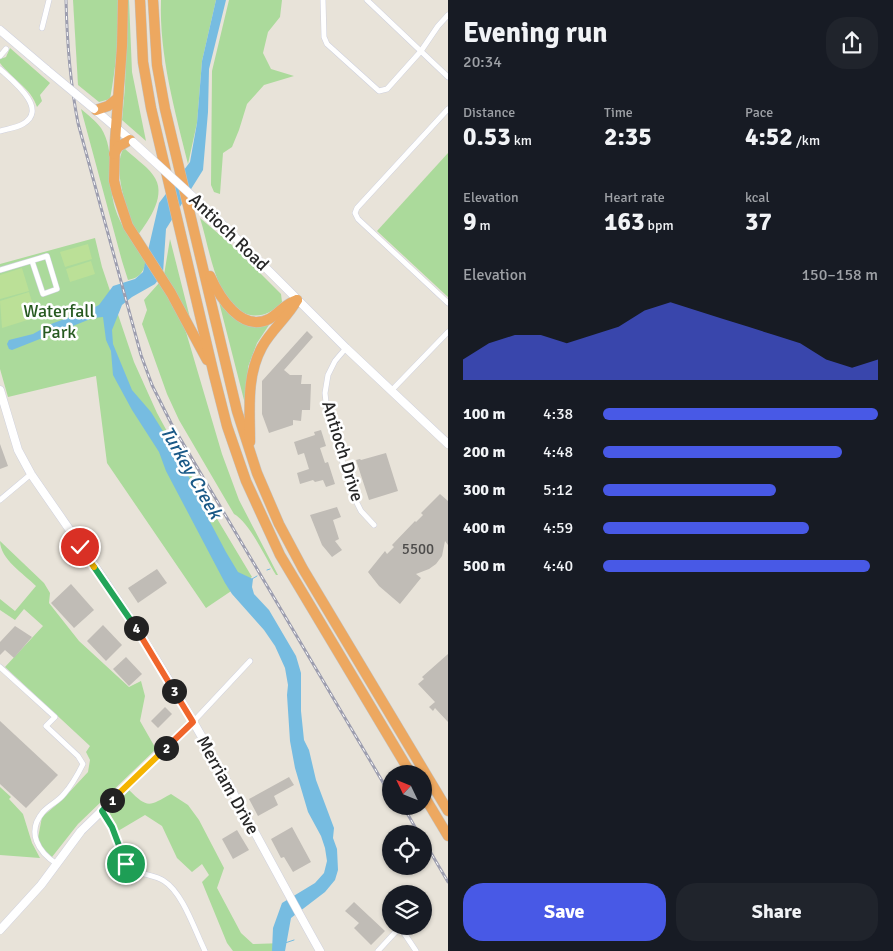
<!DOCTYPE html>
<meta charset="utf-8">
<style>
body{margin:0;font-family:Signika,sans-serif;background:#20242c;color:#f1f3f6;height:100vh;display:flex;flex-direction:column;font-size:19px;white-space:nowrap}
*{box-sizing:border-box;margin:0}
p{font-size:16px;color:#9ea1a6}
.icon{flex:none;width:28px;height:28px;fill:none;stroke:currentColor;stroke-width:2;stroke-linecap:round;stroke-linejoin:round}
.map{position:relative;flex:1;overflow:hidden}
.side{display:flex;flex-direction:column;background:#171b24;width:445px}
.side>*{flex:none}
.needle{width:32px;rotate:313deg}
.controls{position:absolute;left:382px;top:765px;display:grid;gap:10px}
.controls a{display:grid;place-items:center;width:50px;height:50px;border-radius:50%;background:#171b24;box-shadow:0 1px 4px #0004;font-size:25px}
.pin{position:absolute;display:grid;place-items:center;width:42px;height:42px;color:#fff;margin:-21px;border:2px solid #fff;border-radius:50%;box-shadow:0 1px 5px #0007}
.km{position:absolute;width:25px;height:25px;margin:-12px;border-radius:50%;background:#222;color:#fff;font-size:14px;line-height:25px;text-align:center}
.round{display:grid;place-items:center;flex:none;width:52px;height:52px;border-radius:20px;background:#20242c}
.summary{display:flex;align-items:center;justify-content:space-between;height:85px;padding:0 15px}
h1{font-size:28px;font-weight:700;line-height:38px}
.stats{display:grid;grid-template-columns:repeat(3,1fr);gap:8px;height:85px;padding:5px 15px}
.stats div{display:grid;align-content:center}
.stats b{font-size:25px;font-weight:700}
.stats small{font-size:14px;font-weight:400}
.stats p{font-size:14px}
.chart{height:140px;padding:10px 15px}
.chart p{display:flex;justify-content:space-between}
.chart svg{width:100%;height:90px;margin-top:5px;fill:#4859e6;opacity:.7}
.button{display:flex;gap:10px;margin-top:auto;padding:10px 15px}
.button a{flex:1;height:58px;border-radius:20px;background:#4859e6;color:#fff;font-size:20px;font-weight:700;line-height:58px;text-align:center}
.button a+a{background:#20242c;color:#f1f3f6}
ul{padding:0 15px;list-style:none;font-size:16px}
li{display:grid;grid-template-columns:80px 60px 1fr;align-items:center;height:38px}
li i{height:12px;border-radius:6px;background:#4859e6}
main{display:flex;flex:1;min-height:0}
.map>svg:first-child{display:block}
.green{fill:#abda9b}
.pitch{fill:#bbe097}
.water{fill:#76bce1}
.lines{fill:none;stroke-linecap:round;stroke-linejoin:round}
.stream{stroke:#76bce1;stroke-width:1}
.building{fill:#c0bcb6}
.street-casing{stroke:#cfd1de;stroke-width:6}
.secondary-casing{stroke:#cfd1de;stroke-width:9}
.highway-casing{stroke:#c3c3c3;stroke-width:11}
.street{stroke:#fff;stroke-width:5}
.secondary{stroke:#fff;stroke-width:8}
.highway{stroke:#eda860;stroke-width:10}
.rail-casing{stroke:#9d9eaf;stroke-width:3}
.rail{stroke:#fff;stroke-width:1;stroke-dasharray:4;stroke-linecap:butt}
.secondary-bridge-casing{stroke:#cfd1de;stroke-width:9;stroke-linecap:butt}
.secondary-bridge{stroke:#fff;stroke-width:8}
.split-1-casing{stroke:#fff;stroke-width:10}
.split-2-casing{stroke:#fff;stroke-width:10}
.split-3-casing{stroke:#fff;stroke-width:10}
.split-4-casing{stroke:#fff;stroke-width:10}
.split-5-casing{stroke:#fff;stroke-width:10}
.split-6-casing{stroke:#fff;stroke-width:10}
.split-1{stroke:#22a559;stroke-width:6}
.split-2{stroke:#f5b400;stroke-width:6}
.split-3{stroke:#f0652b;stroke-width:6}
.split-4{stroke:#f0652b;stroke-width:6}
.split-5{stroke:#22a559;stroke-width:6}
.split-6{stroke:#f5b400;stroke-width:6}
.labels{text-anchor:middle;stroke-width:5;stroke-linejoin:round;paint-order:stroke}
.number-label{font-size:15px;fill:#4d4c4b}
.street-label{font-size:18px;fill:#272727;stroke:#fff}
.park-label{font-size:18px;fill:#275a20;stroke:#fff}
.water-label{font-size:19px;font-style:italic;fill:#1a5987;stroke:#fff}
</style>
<main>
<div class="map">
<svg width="448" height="951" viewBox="0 0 448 951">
<rect width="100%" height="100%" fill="#e8e3d9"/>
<!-- green -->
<g class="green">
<path d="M 73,0 L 120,0 C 119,34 116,66 110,99 L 99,102 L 78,85 Z"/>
<path d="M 127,0 L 129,0 L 132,72 L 146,141 L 122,120 L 125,87 Z"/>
<path d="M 161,0 L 216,0 L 202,61 L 197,123 L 188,164 C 175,111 159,55 161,0 Z"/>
<path d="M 229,0 L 282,0 L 280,17 L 268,32 L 263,53 L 271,69 L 294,76 L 264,85 L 247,104 L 239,130 L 232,147 L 223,153 L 220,194 L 214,192 L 211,185 L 212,71 Z"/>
<path d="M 10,48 L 50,83 L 40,95 L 42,101 L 37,107 C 31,88 12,79 0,63 L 0,59 L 6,57 Z"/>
<path d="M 81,109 C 88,115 96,121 101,128 C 116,152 107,182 115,208 C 121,228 135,245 146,262 C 143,273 139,278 128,280 L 122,261 Z"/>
<path d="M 124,148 C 133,157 146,165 153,175 C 168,194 149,220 138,235 C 128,217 111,166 124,148 Z"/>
<path d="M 448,153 L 448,297 L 377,231 Z"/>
<path d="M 200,218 L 233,246 L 281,294 L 282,302 C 261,326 233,316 221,288 C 211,266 207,241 200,218 Z"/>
<path d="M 95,238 L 102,267 L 134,362 L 157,413 L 192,477 L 252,577 L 206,608 L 107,463 L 96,376 L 8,397 L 0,369 L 0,264 Z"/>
<path d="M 170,239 L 190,318 L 188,318 L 176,292 L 164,275 Z"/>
<path d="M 159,283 L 176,309 L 186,332 L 222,454 L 239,500 L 278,575 L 276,575 C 266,559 250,523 234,514 L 179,420 L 167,394 L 142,324 L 147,310 L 144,300 Z"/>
<path d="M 219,302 L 231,314 L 269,325 L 257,343 L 248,367 L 247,400 L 245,404 Z"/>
<path d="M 0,541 L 44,583 L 50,593 L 49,603 L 79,641 L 129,687 L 141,681 L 145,696 L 140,721 L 156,749 L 78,824 L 52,857 L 46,854 L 40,846 L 38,838 L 42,817 L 62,800 L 88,772 L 90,760 L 86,752 L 90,746 L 5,667 L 43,626 L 24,609 L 15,620 L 0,610 L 0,599 L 15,611 L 36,586 C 24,574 0,559 0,541 Z"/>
<path d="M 0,787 L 11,797 L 9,799 L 23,814 L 32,843 L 40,858 L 0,855 Z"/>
<path d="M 129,790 C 148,809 149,806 171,794 L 188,805 L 199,820 L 224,868 L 217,888 L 241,933 L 253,944 L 285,943 L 285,951 L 233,951 L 227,943 L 202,882 L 209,875 L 202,864 L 192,872 L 177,858 L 162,826 L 145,815 L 118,831 L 109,812 Z"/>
</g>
<!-- pitch -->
<g class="pitch">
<path d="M 88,244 L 92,259 L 65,267 L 60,252 Z"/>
<path d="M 91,261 L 95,274 L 70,282 L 66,269 Z"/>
<path d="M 22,268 L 29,291 L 0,299 L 0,275 Z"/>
<path d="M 29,292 L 37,317 L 2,328 L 0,301 Z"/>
</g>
<!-- water -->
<path class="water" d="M 216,0 L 226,0 L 209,69 L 208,112 L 203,170 L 166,229 L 163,273 L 155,284 L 132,297 L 122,305 L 112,330 L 113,344 L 132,390 L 151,412 L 166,436 L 195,488 L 200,503 L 226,552 L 238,572 L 253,579 L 252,587 L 254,594 L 269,610 L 296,656 L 301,673 L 301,711 L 304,740 L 309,750 L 316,780 L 334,828 L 333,838 L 337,849 L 338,870 L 335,880 L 325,892 L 291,918 L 285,951 L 272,951 L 273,928 L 282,903 L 315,883 L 324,873 L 327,861 L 325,848 L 321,836 L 308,812 L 295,768 L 290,741 L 287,695 L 288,685 L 285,668 L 275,646 L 264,630 L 232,594 L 225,583 L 166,471 L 159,452 L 132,410 L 113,375 L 111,351 L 106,340 L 103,317 L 93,318 L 12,350 L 9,349 L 7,344 L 9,340 L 33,334 L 51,324 L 89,310 L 99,305 L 113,286 L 135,279 L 143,272 L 159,203 L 190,162 L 197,123 L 202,61 Z"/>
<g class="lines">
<!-- stream -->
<g class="stream">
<path d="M 267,570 L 270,569"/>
<path d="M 252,579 L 257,576"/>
<path d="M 285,943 L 294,940"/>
</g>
</g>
<!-- building -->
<g class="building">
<path d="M 307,331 L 313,337 L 284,370 L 290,375 L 302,375 L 301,384 L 311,384 L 310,410 L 302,410 L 301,421 L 293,420 L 293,425 L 269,433 L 262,414 L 262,381 Z"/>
<path d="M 321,430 L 326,446 L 320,448 L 325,463 L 328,462 L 335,484 L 326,487 L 323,480 L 315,482 L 313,480 L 300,484 L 297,473 L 309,469 L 304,453 L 298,455 L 294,442 L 315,435 L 314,432 Z"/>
<path d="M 0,444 L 8,466 L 0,469 Z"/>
<path d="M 386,453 L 398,491 L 369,500 L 356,460 L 360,459 L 361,460 Z"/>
<path d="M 440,494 L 448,501 L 448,545 L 445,541 L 442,556 L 436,564 L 429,569 L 416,574 L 421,578 L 400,604 L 379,586 L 368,572 L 385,551 L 387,554 L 394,547 L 392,545 L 415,521 L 416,522 L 423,515 L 421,513 Z"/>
<path d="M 337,507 L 341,517 L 333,520 L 339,539 L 335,541 L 342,550 L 332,557 L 322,545 L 310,515 Z"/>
<path d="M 157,569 L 167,583 L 138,603 L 128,588 Z"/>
<path d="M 71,584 L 94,610 L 74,628 L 51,603 Z"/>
<path d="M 103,625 L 122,645 L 106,661 L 87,641 Z"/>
<path d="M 15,626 L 32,637 L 14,658 L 5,650 L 0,655 L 0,642 Z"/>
<path d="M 448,654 L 448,722 L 435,708 L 433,711 L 429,707 L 435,702 L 418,684 L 424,679 L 422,677 Z"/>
<path d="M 126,657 L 142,674 L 129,686 L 113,669 Z"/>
<path d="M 165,707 L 172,714 L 158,728 L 151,721 Z"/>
<path d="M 0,721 L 58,775 L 26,808 L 0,784 Z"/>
<path d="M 289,777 L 294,785 L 274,796 L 278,805 L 258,816 L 249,799 Z"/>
<path d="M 292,827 L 311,862 L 293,872 L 284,857 L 281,858 L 271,839 Z"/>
<path d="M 237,830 L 249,850 L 233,859 L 222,839 Z"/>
<path d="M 354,902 L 385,931 L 371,945 L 354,928 L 359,923 L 345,911 Z"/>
</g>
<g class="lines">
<defs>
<g id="street">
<path d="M 323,0 L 324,37 L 327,44 L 379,91 L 387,89 L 421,51 L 438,26 L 448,15"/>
<path d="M 367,0 L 448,77"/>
<path d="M 42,28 L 49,0"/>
<path d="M 0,56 L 6,49"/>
<path d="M 0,69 C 13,81 49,109 23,124 C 16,128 7,129 0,131"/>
<path d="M 448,109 L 357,208 L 355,213 L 358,219 L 448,303"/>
<path d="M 0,270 L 47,256 L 57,289 L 43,294 L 32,261"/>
<path d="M 346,348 L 335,361 L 328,375 L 325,393 L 327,412 L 353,495 L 361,511 L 374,525"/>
<path d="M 391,391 L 448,332"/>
<path d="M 0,500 L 31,474"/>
<path d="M 0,667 L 55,717 L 46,726 L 78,756 L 83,764 C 78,774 72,785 64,794 C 59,801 49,805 43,812 C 26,832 38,852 57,864"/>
<path d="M 193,722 L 250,661"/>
<path d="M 102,811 C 115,826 115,847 126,863 C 135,876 152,873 164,881 C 183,893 195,931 205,951"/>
<path d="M 424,902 L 425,900"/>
<path d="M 400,927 L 416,951"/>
<path d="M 378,951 L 401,926"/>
</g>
<g id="secondary">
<path d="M 0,30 L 47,70"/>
<path d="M 94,109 L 133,142"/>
<path d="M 212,214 L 346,348 L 448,444"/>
<path d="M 0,390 L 18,450 L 31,474 C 68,528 107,582 142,637 C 207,739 261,846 320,951"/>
<path d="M 0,930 L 41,885 L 81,831 L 193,722"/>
</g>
<g id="highway">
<path d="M 123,0 L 122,46 L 115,141 L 114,181 L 117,193 L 128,226 L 171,293 L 207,360"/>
<path d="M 140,0 L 143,62 L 151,108 L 214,375 L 227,426 L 246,481 L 280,555 L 411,774"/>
<path d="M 153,0 L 157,65 L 165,109 L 237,411 L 257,473 L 279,524 L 303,569 L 448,811"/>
<path d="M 96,110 L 108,106 L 118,98"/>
<path d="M 114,154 L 118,147 L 130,140"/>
<path d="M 210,276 C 219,296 241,333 269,319 C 280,313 284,304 297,300"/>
<path d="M 250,442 C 250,410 246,376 262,347 C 272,329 288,317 297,300"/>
<path d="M 424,796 L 448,836"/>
</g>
</defs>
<!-- street casing -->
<use href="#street" class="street-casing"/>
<!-- secondary casing -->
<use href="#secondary" class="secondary-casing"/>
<!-- highway casing -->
<use href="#highway" class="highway-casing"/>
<!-- street -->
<use href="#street" class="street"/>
<!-- secondary -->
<use href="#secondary" class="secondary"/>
<!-- highway -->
<use href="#highway" class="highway"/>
<defs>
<g id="rail">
<path d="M 66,0 C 67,42 70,82 78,123 L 141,355 L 152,385 L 171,423 L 391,796"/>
<path d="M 403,806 L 419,834"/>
<path d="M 424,841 L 448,882"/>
</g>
</defs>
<!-- rail casing -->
<use href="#rail" class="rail-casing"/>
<!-- rail -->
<use href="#rail" class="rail"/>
<defs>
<g id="secondary-bridge">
<path d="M 47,70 L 94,109"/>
<path d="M 133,142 L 212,214"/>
</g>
</defs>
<!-- secondary-bridge casing -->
<use href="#secondary-bridge" class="secondary-bridge-casing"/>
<!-- secondary-bridge -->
<use href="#secondary-bridge" class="secondary-bridge"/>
</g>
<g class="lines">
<defs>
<path id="split-1" d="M 112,800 L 102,811 L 112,827 L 126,864"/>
<path id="split-2" d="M 112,800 L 166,748"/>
<path id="split-3" d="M 166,748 L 193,722 L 174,691"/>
<path id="split-4" d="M 136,628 L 174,691"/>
<path id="split-5" d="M 94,567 L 136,628"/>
<path id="split-6" d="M 80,547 L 94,567"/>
</defs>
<!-- split-1 casing -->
<use href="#split-1" class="split-1-casing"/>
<!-- split-2 casing -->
<use href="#split-2" class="split-2-casing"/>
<!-- split-3 casing -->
<use href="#split-3" class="split-3-casing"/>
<!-- split-4 casing -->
<use href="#split-4" class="split-4-casing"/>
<!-- split-5 casing -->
<use href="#split-5" class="split-5-casing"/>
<!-- split-6 casing -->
<use href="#split-6" class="split-6-casing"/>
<!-- split-1 -->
<use href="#split-1" class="split-1"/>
<!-- split-2 -->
<use href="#split-2" class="split-2"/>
<!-- split-3 -->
<use href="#split-3" class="split-3"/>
<!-- split-4 -->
<use href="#split-4" class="split-4"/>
<!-- split-5 -->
<use href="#split-5" class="split-5"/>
<!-- split-6 -->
<use href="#split-6" class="split-6"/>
</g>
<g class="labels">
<!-- number labels -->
<g class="number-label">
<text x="418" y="554">5500</text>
</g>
<!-- street labels -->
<g class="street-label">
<text transform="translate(229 232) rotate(44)" y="6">Antioch Road</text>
<text transform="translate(343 451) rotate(73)" y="6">Antioch Drive</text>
<text transform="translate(228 785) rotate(61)" y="6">Merriam Drive</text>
</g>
<!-- park labels -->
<g class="park-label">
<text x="59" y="317">Waterfall<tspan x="59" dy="21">Park</tspan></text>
</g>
<!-- water labels -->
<g class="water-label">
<text transform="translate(192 472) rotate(60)" y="7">Turkey Creek</text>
</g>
</g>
</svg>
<div class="controls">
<a><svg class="needle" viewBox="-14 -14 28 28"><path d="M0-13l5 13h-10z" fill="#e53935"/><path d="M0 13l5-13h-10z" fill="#9ea1a6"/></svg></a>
<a><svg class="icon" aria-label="locate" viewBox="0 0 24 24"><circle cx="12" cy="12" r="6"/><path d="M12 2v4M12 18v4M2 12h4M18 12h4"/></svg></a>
<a><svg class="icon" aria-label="layers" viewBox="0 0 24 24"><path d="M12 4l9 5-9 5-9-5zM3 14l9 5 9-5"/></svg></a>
</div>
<div class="pin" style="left:126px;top:864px;background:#1e9e55"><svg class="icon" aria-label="arrive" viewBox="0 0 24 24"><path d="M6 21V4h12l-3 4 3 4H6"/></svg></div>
<div class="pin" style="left:80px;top:547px;background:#d93025"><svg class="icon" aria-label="check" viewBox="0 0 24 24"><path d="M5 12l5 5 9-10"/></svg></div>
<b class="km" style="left:112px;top:800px">1</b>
<b class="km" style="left:166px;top:748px">2</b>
<b class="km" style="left:174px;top:691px">3</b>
<b class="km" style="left:136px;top:628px">4</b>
</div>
<section class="side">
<div class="summary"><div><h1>Evening run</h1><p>20:34</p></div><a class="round"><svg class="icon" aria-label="share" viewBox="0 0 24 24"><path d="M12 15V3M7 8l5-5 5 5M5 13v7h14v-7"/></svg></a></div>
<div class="stats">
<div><p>Distance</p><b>0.53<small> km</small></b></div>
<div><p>Time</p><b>2:35</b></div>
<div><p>Pace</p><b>4:52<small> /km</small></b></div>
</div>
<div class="stats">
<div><p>Elevation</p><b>9<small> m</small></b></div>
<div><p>Heart rate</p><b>163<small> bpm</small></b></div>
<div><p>kcal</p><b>37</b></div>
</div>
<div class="chart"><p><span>Elevation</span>150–158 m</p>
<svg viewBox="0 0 160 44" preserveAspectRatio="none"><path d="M0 44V34L10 26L20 22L30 22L40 26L50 22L60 18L70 10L80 6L90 10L100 14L110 18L120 22L130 26L140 34L150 38L160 34V44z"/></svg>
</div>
<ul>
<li><b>100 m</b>4:38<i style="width:100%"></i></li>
<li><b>200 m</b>4:48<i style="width:87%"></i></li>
<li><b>300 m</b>5:12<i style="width:63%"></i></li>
<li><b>400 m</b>4:59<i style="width:75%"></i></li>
<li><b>500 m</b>4:40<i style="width:97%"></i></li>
</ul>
<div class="button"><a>Save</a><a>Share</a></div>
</section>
</main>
